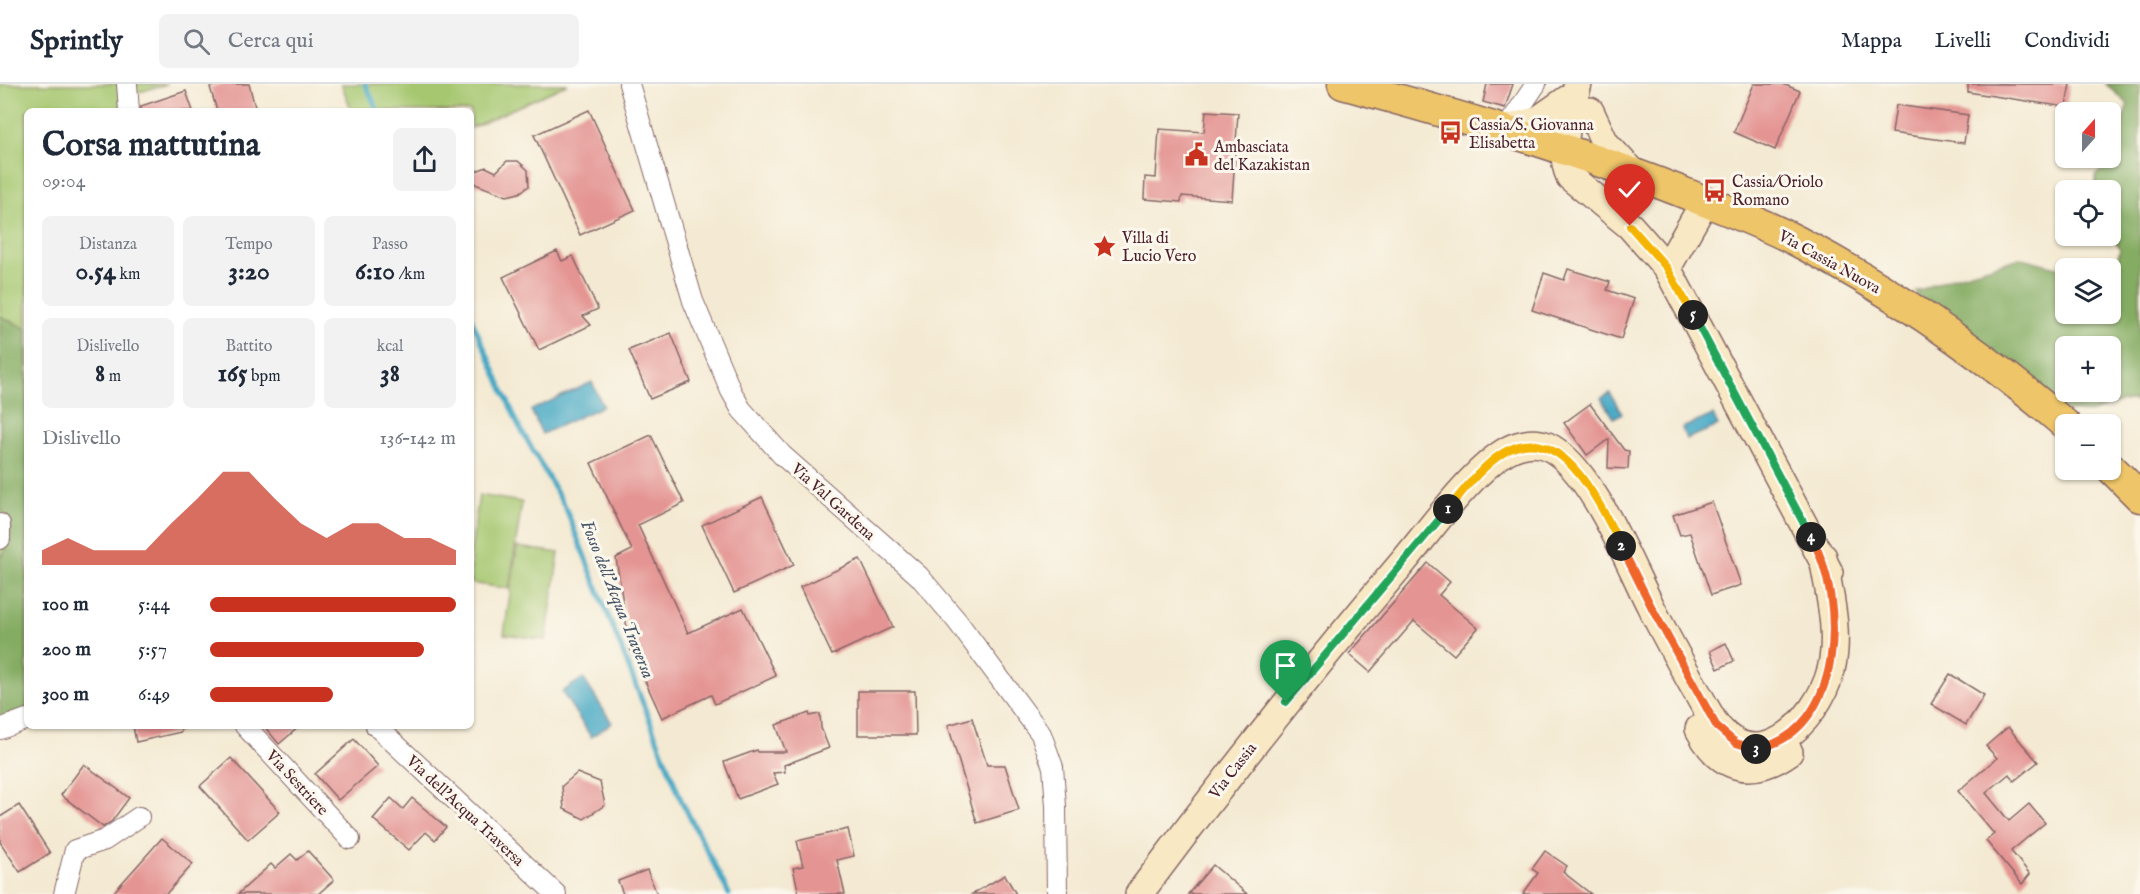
<!DOCTYPE html>
<html lang="it">
<meta charset="utf-8">
<style>
body{margin:0;font-family:"IM FELL English",serif;background:#f2f2f3;color:#1f2937;height:100vh;display:flex;flex-direction:column;font-size:22px;white-space:nowrap}
*{box-sizing:border-box;margin:0}
p{font-size:20px;color:#747a83}
.icon{flex:none;width:33px;height:33px;fill:none;stroke:currentColor;stroke-width:2;stroke-linecap:round;stroke-linejoin:round}
.map{position:relative;flex:1;overflow:hidden}
.sheet{position:absolute;left:24px;top:24px;width:450px;height:621px;display:flex;flex-direction:column;background:#fff;border-radius:9px;box-shadow:0 2px 4px #0004}
.sheet>*{flex:none}
.needle{width:39px;rotate:21deg}
.controls{position:absolute;left:2055px;top:18px;display:grid;gap:12px}
.controls a{display:grid;place-items:center;width:66px;height:66px;border-radius:9px;background:#fff;box-shadow:0 2px 4px #0004;font-size:30px}
.pin{position:absolute;display:grid;place-items:center;width:51px;height:51px;color:#fff;margin:-62px -26px;border-radius:50% 50% 50% 0;rotate:-45deg;box-shadow:0 0 6px #0007}
.pin .icon{rotate:45deg}
.km{position:absolute;width:30px;height:30px;margin:-15px;border-radius:50%;background:#222;color:#fff;font-size:16px;line-height:30px;text-align:center}
.round{display:grid;place-items:center;flex:none;width:63px;height:63px;border-radius:9px;background:#f2f2f3}
.overview{display:flex;align-items:center;justify-content:space-between;height:102px;padding:0 18px}
h1{font-size:33px;font-weight:800;line-height:45px}
.figures{display:grid;grid-template-columns:repeat(3,1fr);gap:9px;height:102px;padding:6px 18px}
.figures div{display:grid;align-content:center;border-radius:9px;background:#f2f2f3;text-align:center}
.figures b{font-size:26px;font-weight:800}
.figures small{font-size:16px;font-weight:400}
.figures p{font-size:16px}
.chart{height:168px;padding:12px 18px}
.chart p{display:flex;justify-content:space-between}
.chart svg{width:100%;height:108px;margin-top:6px;fill:#c8321e;opacity:.7}
ul{padding:0 18px;list-style:none;font-size:20px}
li{display:grid;grid-template-columns:96px 72px 1fr;align-items:center;height:45px}
li i{height:15px;border-radius:8px;background:#c8321e}
header{display:flex;align-items:center;gap:36px;box-sizing:border-box;height:84px;padding:0 30px;background:#fff;border-bottom:2px solid #e0e1e3}
header strong{font-size:28px}
nav{display:flex;gap:33px;margin-inline-start:auto;font-size:21px}
.search{width:420px;height:54px;background:#f2f2f3;display:flex;align-items:center;gap:15px;box-sizing:border-box;padding:0 21px;border-radius:9px;color:#747a83;font-size:22px}
.map>svg:first-child{display:block}
.green{fill:#a6c770;stroke:#78734e;stroke-width:1.5}
.forest{fill:#84ac62;stroke:#676646;stroke-width:1.5;fill-rule:evenodd}
.water{fill:#45a8c5;stroke:#486478;stroke-width:1.5}
.lines{fill:none;stroke-linecap:round;stroke-linejoin:round}
.stream{stroke:#45a8c5;stroke-width:5}
.building{fill:#e49493}
.street-casing{stroke:#866666;stroke-width:22}
.secondary-casing{stroke:#866666;stroke-width:30}
.primary-casing{stroke:#866666;stroke-width:33}
.street{stroke:#fff;stroke-width:20}
.secondary{stroke:#f8e8c3;stroke-width:27}
.primary{stroke:#eec569;stroke-width:30}
.split-1-casing{stroke:#fff;stroke-width:12}
.split-2-casing{stroke:#fff;stroke-width:12}
.split-3-casing{stroke:#fff;stroke-width:12}
.split-4-casing{stroke:#fff;stroke-width:12}
.split-5-casing{stroke:#fff;stroke-width:12}
.split-6-casing{stroke:#fff;stroke-width:12}
.split-1{stroke:#22a559;stroke-width:8}
.split-2{stroke:#f5b400;stroke-width:8}
.split-3{stroke:#f0652b;stroke-width:8}
.split-4{stroke:#f0652b;stroke-width:8}
.split-5{stroke:#22a559;stroke-width:8}
.split-6{stroke:#f5b400;stroke-width:8}
.labels{text-anchor:middle;stroke-width:6;stroke-linejoin:round;paint-order:stroke}
.poi-label{font-size:16px;fill:#4a1f2b;stroke:#fbf7ec;text-anchor:start}
.street-label{font-size:16px;fill:#4a1f2b;stroke:#fbf7ec}
.water-label{font-size:18px;font-style:italic;fill:#485669;stroke:#fbf7ec}
</style>
<header>
<strong>Sprintly</strong>
<div class="search"><svg class="icon" aria-label="search" viewBox="0 0 24 24"><circle cx="10" cy="10" r="6"/><path d="M15 15l6 6"/></svg>Cerca qui</div>
<nav><a>Mappa</a><a>Livelli</a><a>Condividi</a></nav>
</header>
<div class="map">
<svg width="2140" height="810" viewBox="0 0 2140 810">
<rect width="100%" height="100%" fill="#fbf7ec"/>
<filter id="ink" filterUnits="userSpaceOnUse"><feTurbulence type="fractalNoise" baseFrequency=".0167" numOctaves="2"/><feDisplacementMap in="SourceGraphic" scale="12" xChannelSelector="R" yChannelSelector="G"/><feConvolveMatrix kernelMatrix="1 2 1 2 8 2 1 2 1" color-interpolation-filters="sRGB"/></filter>
<filter id="wash" filterUnits="userSpaceOnUse"><feTurbulence type="fractalNoise" baseFrequency=".008" numOctaves="4" result="noise"/><feDisplacementMap in="SourceGraphic" scale="24" xChannelSelector="R" yChannelSelector="G"/><feGaussianBlur stdDeviation="1.35" result="paint"/><feColorMatrix in="noise" values="0 0 0 0 0 0 0 0 0 0 0 0 0 0 0 0 0 1.4 0 .05"/><feComposite in="paint" operator="in"/></filter>
<g filter="url(#wash)">
<rect width="100%" height="100%" fill="#f4ead3"/>
<!-- green -->
<g class="green">
<path d="M 0,0 L 168,0 L 121,13 L 122,27 L 27,27 L 27,629 L 0,641 L 0,468 L 4,442 L 0,439 Z"/>
<path d="M 341,0 L 568,0 L 471,44 L 471,27 L 352,27 Z"/>
<path d="M 479,411 L 522,418 L 509,505 L 471,499 L 471,467 Z"/>
<path d="M 517,463 L 559,469 L 546,556 L 504,550 Z"/>
</g>
<!-- forest -->
<g class="forest">
<path d="M 2106,0 L 2140,0 L 2140,317 L 2122,317 L 2090,329 L 2066,327 L 1920,216 L 1916,208 L 1950,194 L 2021,174 L 2065,185 L 2066,230 L 2110,230 L 2111,187 L 2115,186 L 2120,165 L 2111,149 L 2110,106 L 2096,106 L 2096,91 L 2111,77 L 2128,20 ZM 2066,262 L 2110,262 L 2110,308 L 2066,308 Z"/>
<path d="M 0,232 L 27,245 L 27,624 L 0,634 L 0,475 C 13,458 16,441 0,424 Z"/>
</g>
<!-- water -->
<g class="water">
<path d="M 592,298 L 603,322 L 542,350 L 531,326 Z"/>
<path d="M 1610,309 L 1622,329 L 1614,334 L 1601,314 Z"/>
<path d="M 1713,331 L 1718,342 L 1686,355 L 1682,344 Z"/>
<path d="M 583,594 L 612,639 L 591,653 L 562,608 Z"/>
</g>
<g class="lines">
<!-- stream -->
<g class="stream">
<path d="M 365,0 L 378,27"/>
<path d="M 471,234 L 518,340 L 566,425 L 682,718 L 729,810"/>
</g>
</g>
<g id="blocks">
<!-- building -->
<g class="building">
<path d="M 222,0 L 249,0 L 256,27 L 217,27 L 210,3 Z"/>
<path d="M 1487,0 L 1513,0 L 1505,24 L 1483,18 Z"/>
<path d="M 1754,0 L 1783,0 L 1800,7 L 1775,66 L 1734,48 Z"/>
<path d="M 1968,0 L 2070,0 L 2066,23 L 1968,8 Z"/>
<path d="M 186,7 L 193,27 L 141,27 L 141,22 Z"/>
<path d="M 1896,21 L 1968,31 L 1964,59 L 1892,49 Z"/>
<path d="M 589,26 L 635,126 L 580,151 L 534,51 Z"/>
<path d="M 1206,27 L 1238,29 L 1232,116 L 1182,112 L 1181,118 L 1144,115 L 1145,93 L 1156,94 L 1159,45 L 1204,48 Z"/>
<path d="M 507,77 L 518,77 L 528,86 L 529,102 L 519,109 L 507,112 L 475,100 L 472,89 L 486,83 L 496,88 Z"/>
<path d="M 557,167 L 562,177 L 573,172 L 598,225 L 583,232 L 591,241 L 539,266 L 503,193 Z"/>
<path d="M 1568,185 L 1610,198 L 1607,206 L 1634,215 L 1621,255 L 1532,226 L 1544,189 L 1564,196 Z"/>
<path d="M 671,249 L 691,298 L 650,315 L 629,266 Z"/>
<path d="M 1590,320 L 1624,366 L 1629,367 L 1628,385 L 1608,384 L 1609,355 L 1587,371 L 1564,339 Z"/>
<path d="M 651,351 L 684,419 L 638,441 L 688,549 L 743,524 L 776,592 L 715,620 L 711,611 L 662,634 L 630,564 L 616,474 L 632,466 L 591,379 Z"/>
<path d="M 762,413 L 794,481 L 734,509 L 702,441 Z"/>
<path d="M 1712,418 L 1741,501 L 1711,511 L 1690,449 L 1680,451 L 1673,431 Z"/>
<path d="M 860,475 L 893,543 L 832,571 L 800,503 Z"/>
<path d="M 1428,479 L 1450,498 L 1439,511 L 1478,544 L 1454,571 L 1414,537 L 1370,588 L 1349,570 Z"/>
<path d="M 1726,559 L 1734,577 L 1718,585 L 1710,567 Z"/>
<path d="M 1950,590 L 1984,611 L 1966,641 L 1931,620 Z"/>
<path d="M 858,607 L 915,607 L 916,651 L 858,651 Z"/>
<path d="M 809,629 L 810,632 L 820,630 L 821,644 L 829,664 L 784,681 L 785,688 L 773,689 L 778,700 L 738,715 L 724,678 L 757,666 L 758,668 L 786,668 L 776,641 Z"/>
<path d="M 972,634 L 987,681 L 1005,681 L 1019,726 L 977,739 L 948,641 Z"/>
<path d="M 133,642 L 180,642 L 181,648 L 136,658 Z"/>
<path d="M 264,642 L 300,642 L 279,660 Z"/>
<path d="M 2008,643 L 2038,678 L 2014,697 L 2009,690 L 1986,709 L 2009,737 L 2029,720 L 2045,739 L 2011,767 L 2030,790 L 2022,800 L 1986,757 L 1994,750 L 1958,707 L 1997,674 L 1986,662 Z"/>
<path d="M 354,655 L 378,682 L 338,716 L 315,690 Z"/>
<path d="M 231,674 L 280,728 L 248,756 L 200,702 Z"/>
<path d="M 84,680 L 129,714 L 112,737 L 103,743 L 61,711 Z"/>
<path d="M 577,689 L 600,698 L 605,721 L 584,735 L 564,725 L 562,702 Z"/>
<path d="M 391,714 L 403,725 L 412,714 L 446,743 L 435,756 L 426,748 L 409,766 L 373,735 Z"/>
<path d="M 19,721 L 50,769 L 20,788 L 0,758 L 0,733 Z"/>
<path d="M 848,745 L 854,772 L 837,776 L 845,810 L 799,810 L 793,784 L 803,782 L 797,757 Z"/>
<path d="M 162,754 L 193,780 L 166,810 L 112,810 Z"/>
<path d="M 308,767 L 334,796 L 318,810 L 238,810 L 271,780 L 275,784 L 291,770 L 297,776 Z"/>
<path d="M 1545,767 L 1567,782 L 1563,788 L 1591,810 L 1523,810 L 1538,789 L 1532,785 Z"/>
<path d="M 1213,781 L 1247,810 L 1188,810 Z"/>
<path d="M 647,786 L 657,810 L 623,810 L 618,797 Z"/>
<path d="M 1005,791 L 1016,810 L 972,810 Z"/>
</g>
</g>
</g>
<g filter="url(#ink)">
<use href="#blocks" fill-opacity="0" stroke="#866666" stroke-width="1.5"/>
<g class="lines">
<defs>
<g id="street">
<path d="M 127,0 L 129,27"/>
<path d="M 629,0 L 693,217 L 731,307 L 741,325 L 782,371 L 919,492 L 957,537 L 1041,650 L 1053,683 L 1056,722 L 1057,810"/>
<path d="M 1506,45 L 1536,0"/>
<path d="M 0,440 L 0,455"/>
<path d="M 245,642 L 350,755"/>
<path d="M 376,642 L 556,810"/>
<path d="M 0,645 L 27,635"/>
<path d="M 64,810 L 75,766 L 105,756 L 139,733"/>
</g>
<g id="secondary">
<path d="M 1578,0 C 1570,29 1557,63 1570,93 L 1630,142 L 1667,184 L 1829,488"/>
<path d="M 1590,27 L 1605,59 L 1631,87"/>
<path d="M 1506,45 L 1538,36 L 1575,10"/>
<path d="M 1667,184 L 1705,117"/>
<path d="M 1699,645 C 1720,686 1752,694 1789,668"/>
<path d="M 1139,810 C 1224,696 1312,585 1404,477 C 1431,445 1468,392 1503,369 C 1515,361 1533,356 1547,362 C 1590,381 1630,482 1651,523 C 1670,561 1691,598 1712,635 C 1754,700 1817,639 1831,586 C 1840,549 1829,509 1823,473"/>
</g>
<g id="primary">
<path d="M 1343,0 C 1463,33 1581,67 1697,114 C 1730,127 1764,140 1797,157 C 1893,207 1983,270 2066,341"/>
<path d="M 2110,383 L 2140,413"/>
</g>
</defs>
<!-- street casing -->
<use href="#street" class="street-casing"/>
<!-- secondary casing -->
<use href="#secondary" class="secondary-casing"/>
<!-- primary casing -->
<use href="#primary" class="primary-casing"/>
<!-- street -->
<use href="#street" class="street"/>
<!-- secondary -->
<use href="#secondary" class="secondary"/>
<!-- primary -->
<use href="#primary" class="primary"/>
</g>
</g>
<g class="lines" filter="url(#ink)">
<defs>
<path id="split-1" d="M 1286,618 L 1448,425"/>
<path id="split-2" d="M 1448,425 C 1464,406 1482,382 1503,369 C 1561,333 1600,420 1621,462"/>
<path id="split-3" d="M 1621,462 L 1652,524 L 1717,643 L 1736,659 L 1756,665"/>
<path id="split-4" d="M 1756,665 C 1845,648 1847,515 1811,453"/>
<path id="split-5" d="M 1693,231 L 1811,453"/>
<path id="split-6" d="M 1630,142 L 1667,184 L 1693,231"/>
</defs>
<!-- split-1 casing -->
<use href="#split-1" class="split-1-casing"/>
<!-- split-2 casing -->
<use href="#split-2" class="split-2-casing"/>
<!-- split-3 casing -->
<use href="#split-3" class="split-3-casing"/>
<!-- split-4 casing -->
<use href="#split-4" class="split-4-casing"/>
<!-- split-5 casing -->
<use href="#split-5" class="split-5-casing"/>
<!-- split-6 casing -->
<use href="#split-6" class="split-6-casing"/>
<!-- split-1 -->
<use href="#split-1" class="split-1"/>
<!-- split-2 -->
<use href="#split-2" class="split-2"/>
<!-- split-3 -->
<use href="#split-3" class="split-3"/>
<!-- split-4 -->
<use href="#split-4" class="split-4"/>
<!-- split-5 -->
<use href="#split-5" class="split-5"/>
<!-- split-6 -->
<use href="#split-6" class="split-6"/>
</g>
<!-- icons -->
<defs>
<symbol id="bus-bare" viewBox="-9 -9 18 18"><path d="M-5-6H5V4H4V6H2V4H-2V6H-4V4H-5ZM-3.5-4V0h7V-4ZM-3.5 1.2v1.5H-2V1.2ZM2 1.2v1.5H3.5V1.2Z" fill="#c8321e" stroke="#fbf7ec" stroke-width="2.5" paint-order="stroke"/></symbol>
<symbol id="civic-bare" viewBox="-9 -9 18 18"><path d="M-.6-6.5H3V-4.5H.6V-3L4-1V1h2V6H-6V1h2V-1L-.6-3ZM-1.2 2.5V6h2.4V2.5Z" fill="#c8321e" stroke="#fbf7ec" stroke-width="2.5" paint-order="stroke"/></symbol>
<symbol id="sight-bare" viewBox="-9 -9 18 18"><path d="M0-6L1.8-2.2L6-1.7L2.9 1.2L3.7 5.4L0 3.3L-3.7 5.4L-2.9 1.2L-6-1.7L-1.8-2.2Z" fill="#c8321e" stroke="#fbf7ec" stroke-width="2.5" paint-order="stroke"/></symbol>
</defs>
<g fill-rule="evenodd">
<use href="#bus-bare" x="1434" y="32" width="33" height="33"/>
<use href="#civic-bare" x="1180" y="54" width="33" height="33"/>
<use href="#bus-bare" x="1698" y="90" width="33" height="33"/>
<use href="#sight-bare" x="1088" y="146" width="33" height="33"/>
</g>
<g class="labels">
<!-- poi labels -->
<g class="poi-label">
<text x="1469" y="46">Cassia/S. Giovanna<tspan x="1469" dy="18">Elisabetta</tspan></text>
<text x="1214" y="68">Ambasciata<tspan x="1214" dy="18">del Kazakistan</tspan></text>
<text x="1732" y="103">Cassia/Oriolo<tspan x="1732" dy="18">Romano</tspan></text>
<text x="1122" y="159">Villa di<tspan x="1122" dy="18">Lucio Vero</tspan></text>
</g>
<!-- street labels -->
<g class="street-label">
<text transform="translate(1830 177) rotate(29)" y="6">Via Cassia Nuova</text>
<text transform="translate(834 417) rotate(42)" y="6">Via Val Gardena</text>
<text transform="translate(1232 686) rotate(-52)" y="6">Via Cassia</text>
<text transform="translate(298 698) rotate(47)" y="6">Via Sestriere</text>
<text transform="translate(466 726) rotate(43)" y="6">Via dell'Acqua Traversa</text>
</g>
<!-- water labels -->
<g class="water-label">
<text transform="translate(618 515) rotate(68)" y="6">Fosso dell'Acqua Traversa</text>
</g>
</g>
</svg>
<div class="controls">
<a><svg class="needle" viewBox="-14 -14 28 28"><path d="M0-13l5 13h-10z" fill="#e53935"/><path d="M0 13l5-13h-10z" fill="#747a83"/></svg></a>
<a><svg class="icon" aria-label="locate" viewBox="0 0 24 24"><circle cx="12" cy="12" r="6"/><path d="M12 2v4M12 18v4M2 12h4M18 12h4"/></svg></a>
<a><svg class="icon" aria-label="layers" viewBox="0 0 24 24"><path d="M12 4l9 5-9 5-9-5zM3 14l9 5 9-5"/></svg></a>
<a>+</a>
<a>−</a>
</div>
<div class="pin" style="left:1286px;top:618px;background:#1e9e55"><svg class="icon" aria-label="arrive" viewBox="0 0 24 24"><path d="M6 21V4h12l-3 4 3 4H6"/></svg></div>
<div class="pin" style="left:1630px;top:142px;background:#d93025"><svg class="icon" aria-label="check" viewBox="0 0 24 24"><path d="M5 12l5 5 9-10"/></svg></div>
<b class="km" style="left:1448px;top:425px">1</b>
<b class="km" style="left:1621px;top:462px">2</b>
<b class="km" style="left:1756px;top:665px">3</b>
<b class="km" style="left:1811px;top:453px">4</b>
<b class="km" style="left:1693px;top:231px">5</b>
<section class="sheet">
<div class="overview"><div><h1>Corsa mattutina</h1><p>09:04</p></div><a class="round"><svg class="icon" aria-label="share" viewBox="0 0 24 24"><path d="M12 15V3M7 8l5-5 5 5M5 13v7h14v-7"/></svg></a></div>
<div class="figures">
<div><p>Distanza</p><b>0.54<small> km</small></b></div>
<div><p>Tempo</p><b>3:20</b></div>
<div><p>Passo</p><b>6:10<small> /km</small></b></div>
</div>
<div class="figures">
<div><p>Dislivello</p><b>8<small> m</small></b></div>
<div><p>Battito</p><b>165<small> bpm</small></b></div>
<div><p>kcal</p><b>38</b></div>
</div>
<div class="chart"><p><span>Dislivello</span>136–142 m</p>
<svg viewBox="0 0 160 44" preserveAspectRatio="none"><path d="M0 44V38L10 33L20 38L30 38L40 38L50 27L60 17L70 6L80 6L90 17L100 27L110 33L120 27L130 27L140 33L150 33L160 38V44z"/></svg>
</div>
<ul>
<li><b>100 m</b>5:44<i style="width:100%"></i></li>
<li><b>200 m</b>5:57<i style="width:87%"></i></li>
<li><b>300 m</b>6:49<i style="width:50%"></i></li>
</ul>
</section>
</div>
